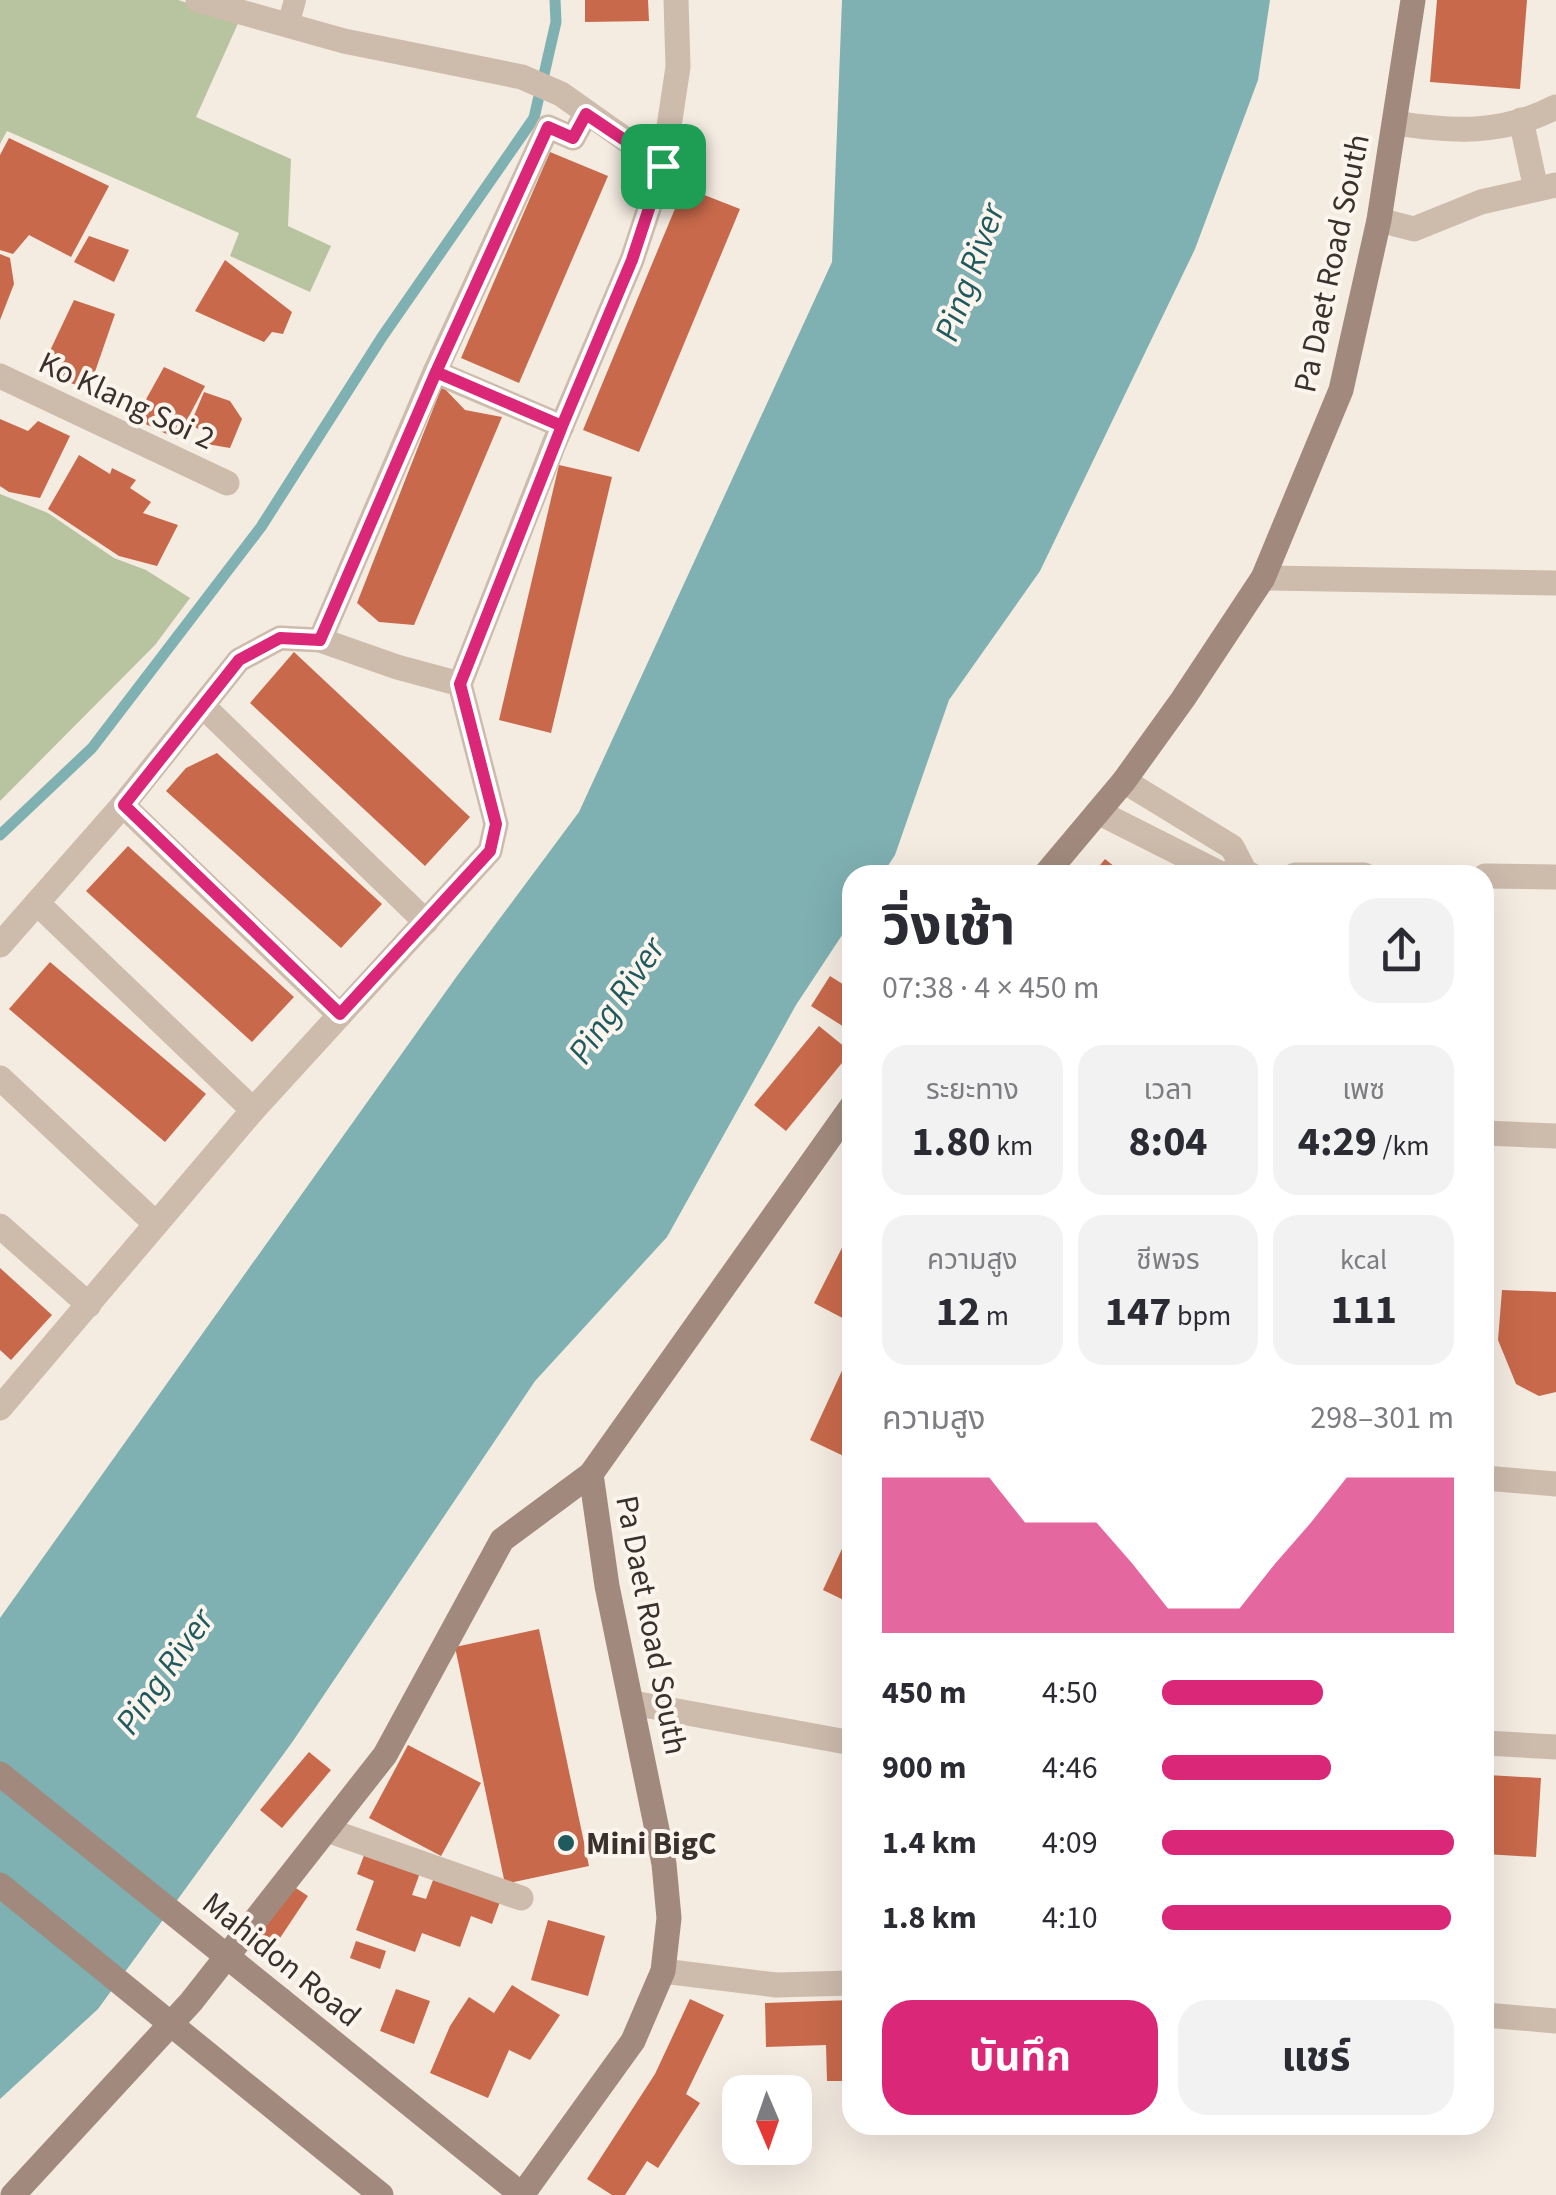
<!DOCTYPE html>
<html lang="th">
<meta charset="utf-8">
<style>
body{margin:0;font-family:"Source Sans 3","Noto Sans Thai",sans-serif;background:#f2f2f3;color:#2b2b33;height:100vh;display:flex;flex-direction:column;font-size:38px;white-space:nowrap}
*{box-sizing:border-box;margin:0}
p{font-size:32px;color:#7c7c81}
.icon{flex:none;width:55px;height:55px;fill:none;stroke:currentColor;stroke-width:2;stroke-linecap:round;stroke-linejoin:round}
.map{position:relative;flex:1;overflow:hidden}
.side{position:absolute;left:842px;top:865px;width:652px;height:1270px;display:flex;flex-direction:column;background:#fff;border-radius:30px;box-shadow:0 10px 40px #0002}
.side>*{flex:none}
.needle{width:65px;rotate:178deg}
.fabs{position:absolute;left:722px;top:2075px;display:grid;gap:20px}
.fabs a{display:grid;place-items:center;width:90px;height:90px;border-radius:20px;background:#fff;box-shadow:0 10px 40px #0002;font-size:50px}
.pin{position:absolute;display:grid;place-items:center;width:85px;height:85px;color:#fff;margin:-42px;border-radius:20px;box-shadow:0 5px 15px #0006}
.round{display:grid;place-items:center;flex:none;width:105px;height:105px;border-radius:30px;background:#f2f2f3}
.headline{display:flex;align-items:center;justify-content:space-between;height:170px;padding:0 40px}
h1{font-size:55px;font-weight:700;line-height:75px}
.stats{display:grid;grid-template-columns:repeat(3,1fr);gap:15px;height:170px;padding:10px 40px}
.stats div{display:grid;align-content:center;border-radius:25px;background:#f2f2f3;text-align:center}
.stats b{font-size:42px;font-weight:700}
.stats small{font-size:28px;font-weight:400}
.stats p{font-size:28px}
.chart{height:280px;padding:20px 40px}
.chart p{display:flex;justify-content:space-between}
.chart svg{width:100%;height:180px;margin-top:10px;fill:#db2777;opacity:.7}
.action{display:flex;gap:20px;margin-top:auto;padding:20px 40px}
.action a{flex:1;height:115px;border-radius:30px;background:#db2777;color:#fff;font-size:40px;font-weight:700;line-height:115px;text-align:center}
.action a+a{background:#f2f2f3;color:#2b2b33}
ul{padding:0 40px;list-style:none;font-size:32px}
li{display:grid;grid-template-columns:160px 120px 1fr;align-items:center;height:75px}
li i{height:25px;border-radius:12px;background:#db2777}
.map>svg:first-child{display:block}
.green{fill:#b8c4a0}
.water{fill:#7fb0b2}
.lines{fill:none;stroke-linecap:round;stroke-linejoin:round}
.stream{stroke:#7fb0b2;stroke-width:11}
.building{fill:#c8694b}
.lane{stroke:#cdbbac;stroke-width:22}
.street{stroke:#cdbbac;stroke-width:25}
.secondary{stroke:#a18a7d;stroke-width:25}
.secondary-bridge{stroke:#a18a7d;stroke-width:25}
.route-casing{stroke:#fff;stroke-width:20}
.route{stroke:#db2777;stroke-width:12}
.poi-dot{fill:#1f5a5e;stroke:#fbf5ee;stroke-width:4}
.labels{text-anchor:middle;stroke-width:8;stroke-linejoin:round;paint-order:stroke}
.street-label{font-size:32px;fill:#3b302b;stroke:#fbf5ee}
.poi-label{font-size:32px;font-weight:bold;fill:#3b302b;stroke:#fbf5ee;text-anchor:start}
.water-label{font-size:35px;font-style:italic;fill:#1f5a5e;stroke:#fbf5ee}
</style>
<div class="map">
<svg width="1556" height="2195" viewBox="0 0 1556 2195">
<rect width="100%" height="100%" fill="#f4ebe1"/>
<!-- green -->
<g class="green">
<path d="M 0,0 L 178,0 L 240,19 L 196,117 L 291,159 L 288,226 L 331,246 L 310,292 L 230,256 L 239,233 L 7,131 L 0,144 Z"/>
<path d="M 0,494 L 48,513 L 114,558 L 146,570 L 190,598 L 155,645 L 0,801 Z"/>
</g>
<!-- water -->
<path class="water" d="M 842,0 L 1270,0 L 1258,80 L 1195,249 L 1040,571 L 949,700 L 895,855 L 882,875 L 852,875 L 852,920 L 796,1005 L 667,1237 L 535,1381 L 293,1741 L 98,2009 L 0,2099 L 0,1618 L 457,976 L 579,812 L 832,262 Z"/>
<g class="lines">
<!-- stream -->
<path class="stream" d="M 0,835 L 92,748 L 261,527 L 382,337 L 534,118 L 556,22 L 555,0"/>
</g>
<!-- building -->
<g class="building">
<path d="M 585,0 L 648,0 L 649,21 L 585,22 Z"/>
<path d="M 1437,0 L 1527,0 L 1520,89 L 1430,82 Z"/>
<path d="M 9,138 L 109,186 L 71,257 L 29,235 L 13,254 L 0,250 L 0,155 Z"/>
<path d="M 550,152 L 608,176 L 519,383 L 461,358 Z"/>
<path d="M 684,187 L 740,209 L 639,452 L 583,430 Z"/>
<path d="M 89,236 L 129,250 L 114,282 L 74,262 Z"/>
<path d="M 0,254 L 10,258 L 14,284 L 0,320 Z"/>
<path d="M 225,260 L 292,312 L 283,334 L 272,332 L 264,342 L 195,311 Z"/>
<path d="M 74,300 L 115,314 L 89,389 L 61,380 L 62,364 L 47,357 Z"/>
<path d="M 164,367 L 205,386 L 177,439 L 135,419 Z"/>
<path d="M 442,386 L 465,410 L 502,417 L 414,625 L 379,622 L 357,603 Z"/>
<path d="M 204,392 L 230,401 L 242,419 L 230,448 L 201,443 L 207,433 L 190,425 Z"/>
<path d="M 0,419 L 28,431 L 38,421 L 70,436 L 40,498 L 9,492 L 0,486 Z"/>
<path d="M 79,455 L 110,474 L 112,468 L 136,480 L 130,488 L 151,502 L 143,513 L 178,525 L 157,566 L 119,556 L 48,509 Z"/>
<path d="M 559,465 L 612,477 L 551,733 L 499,720 Z"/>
<path d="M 294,652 L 470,817 L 425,866 L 250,703 Z"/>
<path d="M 217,753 L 382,904 L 341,948 L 166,791 L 186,768 Z"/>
<path d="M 128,846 L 294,997 L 252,1042 L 86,891 Z"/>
<path d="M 1105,859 L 1125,875 L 1092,875 Z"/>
<path d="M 50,962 L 206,1094 L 165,1142 L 9,1009 Z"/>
<path d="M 830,976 L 852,990 L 852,1032 L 811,1006 Z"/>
<path d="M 819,1026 L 851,1052 L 786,1131 L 754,1105 Z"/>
<path d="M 852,1228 L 852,1323 L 814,1303 Z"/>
<path d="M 0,1268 L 52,1315 L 11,1360 L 0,1350 Z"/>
<path d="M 1502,1290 L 1556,1292 L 1556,1392 L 1539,1396 L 1516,1384 L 1498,1340 Z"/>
<path d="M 852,1349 L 852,1460 L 810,1440 Z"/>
<path d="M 852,1527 L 852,1604 L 823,1590 Z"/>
<path d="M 539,1629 L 589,1866 L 505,1884 L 455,1647 Z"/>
<path d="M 408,1745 L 481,1783 L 441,1856 L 369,1818 Z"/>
<path d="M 309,1752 L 331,1770 L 282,1828 L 260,1810 Z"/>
<path d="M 1488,1775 L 1541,1778 L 1536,1857 L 1485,1854 Z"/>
<path d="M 366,1850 L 421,1870 L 412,1895 L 426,1899 L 436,1872 L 502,1896 L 492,1924 L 471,1916 L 460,1947 L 422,1933 L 415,1952 L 356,1930 L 374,1881 L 357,1874 Z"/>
<path d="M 288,1883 L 308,1896 L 276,1944 L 256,1931 Z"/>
<path d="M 548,1920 L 605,1936 L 588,1996 L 531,1980 Z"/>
<path d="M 356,1941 L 386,1951 L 380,1969 L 350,1958 Z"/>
<path d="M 512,1985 L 560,2015 L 530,2060 L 509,2050 L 488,2098 L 430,2073 L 450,2026 L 469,1997 L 494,2013 Z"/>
<path d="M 396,1989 L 430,2001 L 414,2044 L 380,2031 Z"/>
<path d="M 690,1999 L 724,2015 L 686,2094 L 700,2103 L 658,2168 L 647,2161 L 625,2195 L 612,2195 L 587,2179 L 655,2074 Z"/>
<path d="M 852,2000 L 852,2081 L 827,2081 L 826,2045 L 766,2047 L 765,2003 Z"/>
</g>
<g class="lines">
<!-- lane -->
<path class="lane" d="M 288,25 L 295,0"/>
<!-- street -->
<g class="street">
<path d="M 198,0 L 344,41 L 522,77 L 561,94 L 663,166"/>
<path d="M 1521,120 L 1536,189"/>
<path d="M 1395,123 C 1454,132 1501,135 1556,107"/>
<path d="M 1379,220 L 1414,229 L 1481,202 L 1556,185"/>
<path d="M 435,372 L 562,426"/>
<path d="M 0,376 L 227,483"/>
<path d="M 1263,578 L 1556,583"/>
<path d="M 320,640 L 435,372 L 548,127 L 573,138 L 586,114"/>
<path d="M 203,706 L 426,922"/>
<path d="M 1124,781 L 1232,847 L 1245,872"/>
<path d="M 123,805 L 340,1015"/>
<path d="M 1098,812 L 1221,874 L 1245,872 L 1251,875"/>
<path d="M 1295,875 L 1364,875"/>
<path d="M 1485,876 L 1556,877"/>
<path d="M 37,903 L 253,1110"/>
<path d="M 0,945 L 123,805 L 239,660 L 280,638 L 320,640 L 397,667 L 460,684"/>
<path d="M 0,1078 L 156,1224"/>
<path d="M 1485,1133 L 1556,1136"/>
<path d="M 0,1226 L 89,1305"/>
<path d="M 0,1408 L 253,1110 L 490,851 L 496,824 L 460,684 L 554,444 L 632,260 L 663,166 L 678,67 L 676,0"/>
<path d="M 1485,1478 L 1556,1484"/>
<path d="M 633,1703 L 852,1743"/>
<path d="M 1485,1743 L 1556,1747"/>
<path d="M 327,1830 L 521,1898"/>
<path d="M 663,1971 L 776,1985 L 852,1983"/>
<path d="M 1485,2015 L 1556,2021"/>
</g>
<!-- secondary -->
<g class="secondary">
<path d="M 1045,875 L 1124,781 L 1183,699 L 1263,578 L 1341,390 L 1379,220 L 1413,0"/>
<path d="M 281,2000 L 522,2195"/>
<path d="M 13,2195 L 191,2002 L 385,1755 L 502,1540 L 591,1474 L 852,1106"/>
<path d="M 522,2195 L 633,2041 L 663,1971 L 669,1918 L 664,1864 L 607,1586 L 591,1474"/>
</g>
<!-- secondary-bridge -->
<g class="secondary-bridge">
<path d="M 0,1774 L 281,2000"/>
<path d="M 0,1885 L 381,2195"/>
</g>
</g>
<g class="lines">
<defs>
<path id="route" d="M 663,166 L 632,260 L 562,426 L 436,372 L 320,640 L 280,638 L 239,660 L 124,805 L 340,1014 L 490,851 L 496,824 L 460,684 L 562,426 L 436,372 L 548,127 L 573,138 L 586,114 L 663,166"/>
</defs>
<!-- route casing -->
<use href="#route" class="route-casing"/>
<!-- route -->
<use href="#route" class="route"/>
</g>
<!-- markers -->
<circle class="poi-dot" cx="566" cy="1843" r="10"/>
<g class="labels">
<!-- street labels -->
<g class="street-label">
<text transform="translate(1331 263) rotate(-78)" y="11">Pa Daet Road South</text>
<text transform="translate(127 400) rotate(25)" y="11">Ko Klang Soi 2</text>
<text transform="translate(652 1625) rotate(79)" y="11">Pa Daet Road South</text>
<text transform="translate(282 1959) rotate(39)" y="11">Mahidon Road</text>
</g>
<!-- poi labels -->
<g class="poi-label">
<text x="586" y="1854">Mini BigC</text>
</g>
<!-- water labels -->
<g class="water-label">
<text transform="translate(969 272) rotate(-70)" y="12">Ping River</text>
<text transform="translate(616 1000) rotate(-56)" y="12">Ping River</text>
<text transform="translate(164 1671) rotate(-55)" y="12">Ping River</text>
</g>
</g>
</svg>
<div class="fabs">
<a><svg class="needle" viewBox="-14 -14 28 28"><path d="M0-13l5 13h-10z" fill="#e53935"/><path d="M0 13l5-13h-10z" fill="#7c7c81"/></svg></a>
</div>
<div class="pin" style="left:663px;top:166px;background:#1e9e55"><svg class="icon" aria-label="arrive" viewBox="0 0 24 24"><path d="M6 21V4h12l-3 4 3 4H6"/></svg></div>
<section class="side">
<div class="headline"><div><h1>วิ่งเช้า</h1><p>07:38 · 4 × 450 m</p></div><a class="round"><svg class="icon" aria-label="share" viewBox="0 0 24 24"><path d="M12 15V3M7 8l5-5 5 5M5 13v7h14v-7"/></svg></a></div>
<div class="stats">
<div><p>ระยะทาง</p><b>1.80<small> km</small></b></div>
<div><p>เวลา</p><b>8:04</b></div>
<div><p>เพซ</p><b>4:29<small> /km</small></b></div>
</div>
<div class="stats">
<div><p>ความสูง</p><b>12<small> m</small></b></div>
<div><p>ชีพจร</p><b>147<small> bpm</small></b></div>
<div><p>kcal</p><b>111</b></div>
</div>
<div class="chart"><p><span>ความสูง</span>298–301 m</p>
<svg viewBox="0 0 160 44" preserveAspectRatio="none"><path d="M0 44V6L10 6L20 6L30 6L40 17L50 17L60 17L70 27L80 38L90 38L100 38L110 27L120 17L130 6L140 6L150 6L160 6V44z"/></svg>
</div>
<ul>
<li><b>450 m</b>4:50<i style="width:55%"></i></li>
<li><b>900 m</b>4:46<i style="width:58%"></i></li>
<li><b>1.4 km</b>4:09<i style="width:100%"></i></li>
<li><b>1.8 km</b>4:10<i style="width:99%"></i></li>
</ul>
<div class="action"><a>บันทึก</a><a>แชร์</a></div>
</section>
</div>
